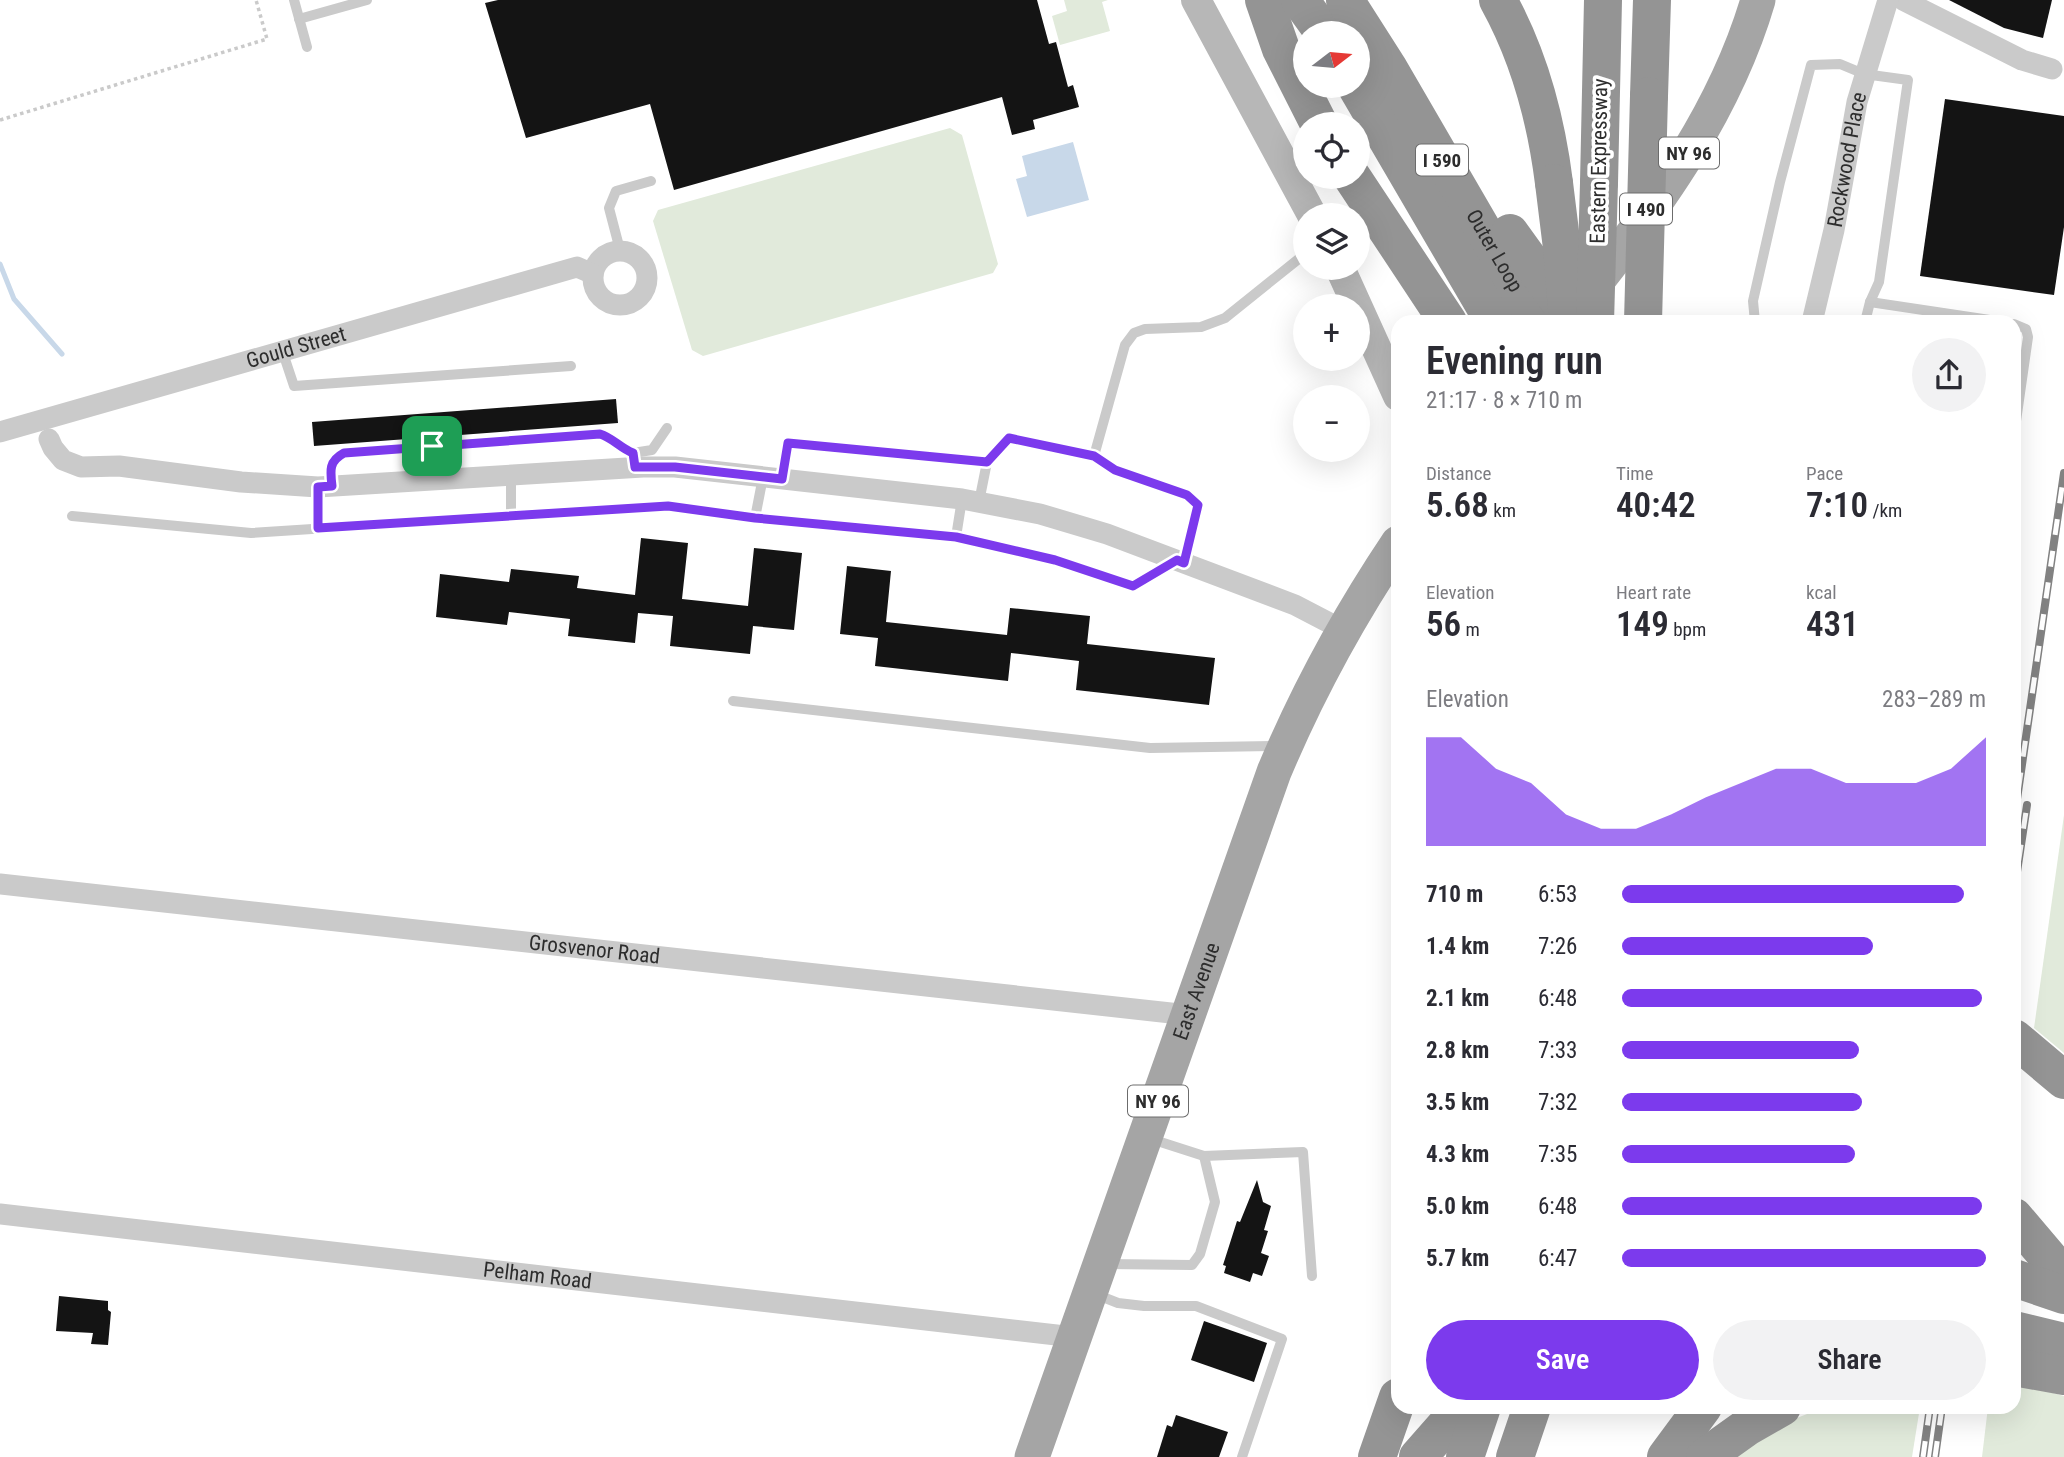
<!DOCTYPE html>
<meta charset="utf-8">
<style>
body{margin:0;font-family:"Roboto Condensed",sans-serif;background:#f2f2f3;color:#2b2b33;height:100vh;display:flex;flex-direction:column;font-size:26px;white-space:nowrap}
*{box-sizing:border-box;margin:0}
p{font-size:23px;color:#7c7c81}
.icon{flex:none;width:38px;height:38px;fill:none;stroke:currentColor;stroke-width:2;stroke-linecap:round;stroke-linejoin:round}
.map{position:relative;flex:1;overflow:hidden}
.panel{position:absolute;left:1391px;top:315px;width:630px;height:1099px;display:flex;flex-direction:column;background:#fff;border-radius:21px;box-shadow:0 7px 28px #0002}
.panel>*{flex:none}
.needle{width:46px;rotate:74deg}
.controls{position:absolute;left:1293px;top:21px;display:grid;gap:14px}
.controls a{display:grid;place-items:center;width:77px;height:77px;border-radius:50%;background:#fff;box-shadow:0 7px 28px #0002;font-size:35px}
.pin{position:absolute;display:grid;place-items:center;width:60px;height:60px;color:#fff;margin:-30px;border-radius:14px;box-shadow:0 4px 10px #0006}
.round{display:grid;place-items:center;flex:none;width:74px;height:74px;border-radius:37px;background:#f2f2f3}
.head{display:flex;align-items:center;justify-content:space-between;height:119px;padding:0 35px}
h1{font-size:38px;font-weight:600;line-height:52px}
.metrics{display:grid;grid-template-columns:repeat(3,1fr);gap:10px;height:119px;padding:7px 35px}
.metrics div{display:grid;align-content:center}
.metrics b{font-size:35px;font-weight:600}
.metrics small{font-size:19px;font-weight:400}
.metrics p{font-size:19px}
.chart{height:196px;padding:14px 35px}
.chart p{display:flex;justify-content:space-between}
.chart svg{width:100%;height:126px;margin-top:7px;fill:#7c3aed;opacity:.7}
.button{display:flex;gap:14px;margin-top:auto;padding:14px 35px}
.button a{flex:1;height:80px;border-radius:42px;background:#7c3aed;color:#fff;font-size:28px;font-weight:600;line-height:80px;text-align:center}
.button a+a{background:#f2f2f3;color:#2b2b33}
ul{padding:0 35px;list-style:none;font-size:23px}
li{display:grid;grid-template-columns:112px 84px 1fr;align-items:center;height:52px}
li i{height:18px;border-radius:9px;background:#7c3aed}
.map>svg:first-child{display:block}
.green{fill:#e1eadb}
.water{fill:#c8d8e9}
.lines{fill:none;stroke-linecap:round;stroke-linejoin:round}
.stream{stroke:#c8d8e9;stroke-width:5}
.building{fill:#141414}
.path{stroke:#cacaca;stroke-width:3.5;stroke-dasharray:3.5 3.5;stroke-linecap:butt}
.lane{stroke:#cacaca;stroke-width:10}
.street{stroke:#cacaca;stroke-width:21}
.secondary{stroke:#b7b7b7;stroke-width:30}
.primary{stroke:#a5a5a5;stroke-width:35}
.highway{stroke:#949494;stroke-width:38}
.rail-casing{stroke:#828282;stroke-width:8}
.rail{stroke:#fff;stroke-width:5;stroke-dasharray:16;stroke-linecap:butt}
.highway-bridge{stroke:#949494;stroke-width:38}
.route-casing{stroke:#fff;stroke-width:14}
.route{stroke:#7c3aed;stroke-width:9}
.labels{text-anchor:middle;stroke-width:7;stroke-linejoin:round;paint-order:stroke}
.shield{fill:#fff;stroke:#6c6c6c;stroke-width:2}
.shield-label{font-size:19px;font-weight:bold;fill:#2d2d2d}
.street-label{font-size:21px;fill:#2d2d2d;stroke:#fff}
</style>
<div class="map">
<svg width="2064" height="1457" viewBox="0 0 2064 1457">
<rect width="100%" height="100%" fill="#fff"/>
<!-- green -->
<g class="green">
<path d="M 1064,0 L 1108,0 L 1102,2 L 1110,31 L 1060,45 L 1052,16 L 1067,11 Z"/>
<path d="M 950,128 L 962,135 L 998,264 L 993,273 L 703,356 L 692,350 L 653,221 L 658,210 Z"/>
<path d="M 2064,815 L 2064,1053 L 2034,1028 Z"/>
<path d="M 2014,1386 L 2035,1388 L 2064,1396 L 2064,1457 L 1982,1457 L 1988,1407 L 2014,1407 Z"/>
<path d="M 1825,1407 L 1920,1407 L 1912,1457 L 1730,1457 L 1784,1423 Z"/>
</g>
<!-- water -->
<path class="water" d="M 1073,142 L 1089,200 L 1027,217 L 1016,179 L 1027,176 L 1022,156 Z"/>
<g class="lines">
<!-- stream -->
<path class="stream" d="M 0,264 L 14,299 L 62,354"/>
</g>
<!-- building -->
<g class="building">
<path d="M 498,0 L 1037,0 L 1049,44 L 1056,42 L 1068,87 L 1073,85 L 1079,107 L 1033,120 L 1035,129 L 1012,135 L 1002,97 L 674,190 L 650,104 L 526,138 L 485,3 Z"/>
<path d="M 1949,0 L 2052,0 L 2043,38 L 2004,28 Z"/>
<path d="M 1945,99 L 2064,116 L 2064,227 L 2054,295 L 1920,276 Z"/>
<path d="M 616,399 L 618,423 L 314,446 L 312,422 Z"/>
<path d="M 641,538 L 688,543 L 682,599 L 748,606 L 754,548 L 802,553 L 794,630 L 753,626 L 750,654 L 670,646 L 673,616 L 638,613 L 635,643 L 568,636 L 570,619 L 509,612 L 507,625 L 436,617 L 440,574 L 509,582 L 511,569 L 579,576 L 577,588 L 635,595 Z"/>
<path d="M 847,566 L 891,571 L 886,622 L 1007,635 L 1010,608 L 1090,616 L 1087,644 L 1215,658 L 1209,705 L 1076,690 L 1079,661 L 1011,653 L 1008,681 L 875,666 L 878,638 L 840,634 Z"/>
<path d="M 1257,1180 L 1263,1202 L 1271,1206 L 1264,1230 L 1268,1231 L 1261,1253 L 1269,1256 L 1262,1276 L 1253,1273 L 1250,1282 L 1224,1273 L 1226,1266 L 1223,1265 L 1237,1221 L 1240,1222 Z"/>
<path d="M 59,1296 L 108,1301 L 108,1310 L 111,1312 L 108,1345 L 91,1344 L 93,1333 L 56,1331 Z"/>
<path d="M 1204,1321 L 1267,1343 L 1254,1382 L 1191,1360 Z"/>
<path d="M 1176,1415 L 1228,1432 L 1219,1457 L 1157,1457 L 1167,1425 L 1172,1427 Z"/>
</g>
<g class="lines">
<!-- path -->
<path class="path" d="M 0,120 L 267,39 L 256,0"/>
<!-- lane -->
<g class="lane">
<path d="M 294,0 L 307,47"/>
<path d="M 299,19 L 367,0"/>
<path d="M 620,250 L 609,208 L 616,191 L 651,181"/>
<path d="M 1755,322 L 1753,301 L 1780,182 L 1811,65 L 1840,64 L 1864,74 L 1908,80 L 1879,282 L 1870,302"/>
<path d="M 1865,322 L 1870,302 L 2003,322"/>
<path d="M 2014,324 L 2026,329 L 2028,337 L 2014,435"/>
<path d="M 283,353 L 294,386 L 571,366"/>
<path d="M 633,453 L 652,450 L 667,428"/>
<path d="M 1094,456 L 1115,470 L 1187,495 L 1198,505 L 1184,563"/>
<path d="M 511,474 L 511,515"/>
<path d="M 763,477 L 755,518 L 956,537 L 1055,560 L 1133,586 L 1176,561"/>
<path d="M 782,479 L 788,443 L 987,462 L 1009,438 L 1094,456 L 1125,345 L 1134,333 L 1145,329 L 1201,327 L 1225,318 L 1306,253"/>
<path d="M 332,486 C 330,470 329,461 344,452 L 595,434 C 610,435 619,448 633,453 L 635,467"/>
<path d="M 318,487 L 318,528"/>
<path d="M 979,502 L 987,462"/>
<path d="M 72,516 L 251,533 L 668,506 L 755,518"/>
<path d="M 956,537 L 962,499"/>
<path d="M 733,701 L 1150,748 L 1278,746"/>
<path d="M 1148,1138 L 1204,1156 L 1303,1152 L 1312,1276"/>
<path d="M 1107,1264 L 1192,1265 L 1200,1254 L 1215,1202 L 1204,1156"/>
<path d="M 1095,1294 L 1118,1303 L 1144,1306 L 1196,1306 L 1282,1339 L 1242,1457"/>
</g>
<!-- street -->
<g class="street">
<path d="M 1903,0 L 2022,60 L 2052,69"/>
<circle cx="620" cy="278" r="27"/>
<path id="s1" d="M 1812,322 L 1834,230 L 1857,102 L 1888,0"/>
<path id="s2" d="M 0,432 L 577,267 L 593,274"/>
<path d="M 49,439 L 53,448 L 63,460 L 81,467 L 119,466 L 241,482 L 318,487 L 643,467 L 675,467 L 962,499 L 1040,514 L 1107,534 L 1295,605 L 1343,630"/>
<path id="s3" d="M 0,884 L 1189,1015"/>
<path id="s4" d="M 0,1214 L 1074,1337"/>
</g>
<!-- secondary -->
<g class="secondary">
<path d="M 1196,0 L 1312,215"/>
<path d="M 1340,268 L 1398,396"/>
</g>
<!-- primary -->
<g class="primary">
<path d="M 1591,289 C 1660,201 1726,109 1758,0"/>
<path id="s5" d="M 1032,1457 L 1274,772 C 1308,691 1349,616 1398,543"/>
</g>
<!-- highway -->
<g class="highway">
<path d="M 1264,0 L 1281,49 L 1319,124"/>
<path d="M 1300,0 L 1324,33"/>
<path id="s6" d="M 1345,0 L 1389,69 L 1536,322"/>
<path d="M 1498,0 C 1529,56 1546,119 1554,183"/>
<path d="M 1356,86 L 1494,322"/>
<path d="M 1649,96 L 1652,0"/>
<path d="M 1352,177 L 1448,322"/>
<path d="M 1599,183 L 1603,0"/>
<path d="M 1510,233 L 1574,322"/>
<path d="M 2014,1038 L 2064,1080"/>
<path d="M 2014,1217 L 2064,1276"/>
<path d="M 2014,1278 L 2064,1295"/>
<path d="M 2014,1330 L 2064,1342"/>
<path d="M 2014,1367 L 2064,1376"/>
<path d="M 1377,1457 L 1398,1397"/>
<path d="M 1418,1457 L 1462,1407"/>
<path d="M 1465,1457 L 1482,1407"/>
<path d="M 1515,1457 L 1532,1407"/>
<path d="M 1666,1457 L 1703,1407"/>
<path d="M 1705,1457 L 1747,1427 L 1782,1407"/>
</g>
<defs>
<g id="rail">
<path d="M 2014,820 L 2064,473"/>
<path d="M 2014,892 L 2027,805"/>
<path d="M 1923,1457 L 1930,1407"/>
<path d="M 1935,1457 L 1942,1407"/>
</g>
</defs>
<!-- rail casing -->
<use href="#rail" class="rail-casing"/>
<!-- rail -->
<use href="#rail" class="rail"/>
<!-- highway-bridge -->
<g class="highway-bridge">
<path d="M 1554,183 L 1562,248 L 1568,322"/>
<path d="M 1595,322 L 1599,183"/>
<path d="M 1643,322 L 1649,96"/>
</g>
</g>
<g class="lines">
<defs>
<path id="route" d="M 600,434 C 613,438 620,448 633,453 L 635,467 L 675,467 L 782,479 L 788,443 L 987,462 L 1009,438 L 1094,456 L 1115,470 L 1187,495 L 1198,505 L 1184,563 L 1177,560 L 1133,586 L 1055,560 L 956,537 L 755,518 L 668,506 L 318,528 L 318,487 L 332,486 C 330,470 329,461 344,453 Z"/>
</defs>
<!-- route casing -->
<use href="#route" class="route-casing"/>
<!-- route -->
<use href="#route" class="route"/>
</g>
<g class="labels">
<!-- shield labels -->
<g class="shield">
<rect x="1659" y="137.5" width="60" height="31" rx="5"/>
<rect x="1416" y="144.5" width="52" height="31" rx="5"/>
<rect x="1620" y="193.5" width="52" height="31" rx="5"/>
<rect x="1128" y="1085.5" width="60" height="31" rx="5"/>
</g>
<g class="shield-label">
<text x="1689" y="160">NY 96</text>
<text x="1442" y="167">I 590</text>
<text x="1646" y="216">I 490</text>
<text x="1158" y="1108">NY 96</text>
</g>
<!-- street labels -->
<g class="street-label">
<text dy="7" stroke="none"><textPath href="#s1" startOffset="166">Rockwood Place</textPath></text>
<text transform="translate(1599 161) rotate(-89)" y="7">Eastern Expressway</text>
<text dy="7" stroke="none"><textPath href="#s6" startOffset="292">Outer Loop</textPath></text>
<text dy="7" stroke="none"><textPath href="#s2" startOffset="308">Gould Street</textPath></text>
<text dy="7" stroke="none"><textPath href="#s3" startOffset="598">Grosvenor Road</textPath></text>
<text dy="7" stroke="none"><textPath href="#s5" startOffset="494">East Avenue</textPath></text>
<text dy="7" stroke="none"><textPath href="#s4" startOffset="541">Pelham Road</textPath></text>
</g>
</g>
</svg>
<div class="controls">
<a><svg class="needle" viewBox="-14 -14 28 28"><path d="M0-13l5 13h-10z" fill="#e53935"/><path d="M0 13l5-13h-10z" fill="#7c7c81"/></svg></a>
<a><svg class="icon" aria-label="locate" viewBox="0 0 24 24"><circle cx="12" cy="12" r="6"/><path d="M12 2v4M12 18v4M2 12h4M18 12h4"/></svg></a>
<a><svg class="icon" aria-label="layers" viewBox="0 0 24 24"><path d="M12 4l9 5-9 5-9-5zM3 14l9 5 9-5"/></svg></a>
<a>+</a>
<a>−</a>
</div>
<div class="pin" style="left:432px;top:446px;background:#1e9e55"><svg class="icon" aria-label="arrive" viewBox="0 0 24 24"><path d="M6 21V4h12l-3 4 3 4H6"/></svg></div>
<section class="panel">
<div class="head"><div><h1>Evening run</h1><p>21:17 · 8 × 710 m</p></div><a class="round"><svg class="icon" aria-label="share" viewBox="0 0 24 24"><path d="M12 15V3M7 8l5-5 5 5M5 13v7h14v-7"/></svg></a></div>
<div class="metrics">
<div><p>Distance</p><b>5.68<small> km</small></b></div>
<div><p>Time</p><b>40:42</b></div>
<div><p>Pace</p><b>7:10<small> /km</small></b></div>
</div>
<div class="metrics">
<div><p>Elevation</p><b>56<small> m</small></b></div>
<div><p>Heart rate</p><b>149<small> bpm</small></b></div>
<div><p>kcal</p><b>431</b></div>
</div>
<div class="chart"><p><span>Elevation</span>283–289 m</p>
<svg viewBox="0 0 160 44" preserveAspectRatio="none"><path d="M0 44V6L10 6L20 17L30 22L40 33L50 38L60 38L70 33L80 27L90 22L100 17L110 17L120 22L130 22L140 22L150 17L160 6V44z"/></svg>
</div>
<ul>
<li><b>710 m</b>6:53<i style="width:94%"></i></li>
<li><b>1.4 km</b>7:26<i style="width:69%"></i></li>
<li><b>2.1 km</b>6:48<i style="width:99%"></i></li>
<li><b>2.8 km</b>7:33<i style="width:65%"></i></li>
<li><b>3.5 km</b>7:32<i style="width:66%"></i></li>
<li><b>4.3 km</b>7:35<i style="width:64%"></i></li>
<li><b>5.0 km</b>6:48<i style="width:99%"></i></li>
<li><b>5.7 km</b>6:47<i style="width:100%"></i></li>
</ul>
<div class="button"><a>Save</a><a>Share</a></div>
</section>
</div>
